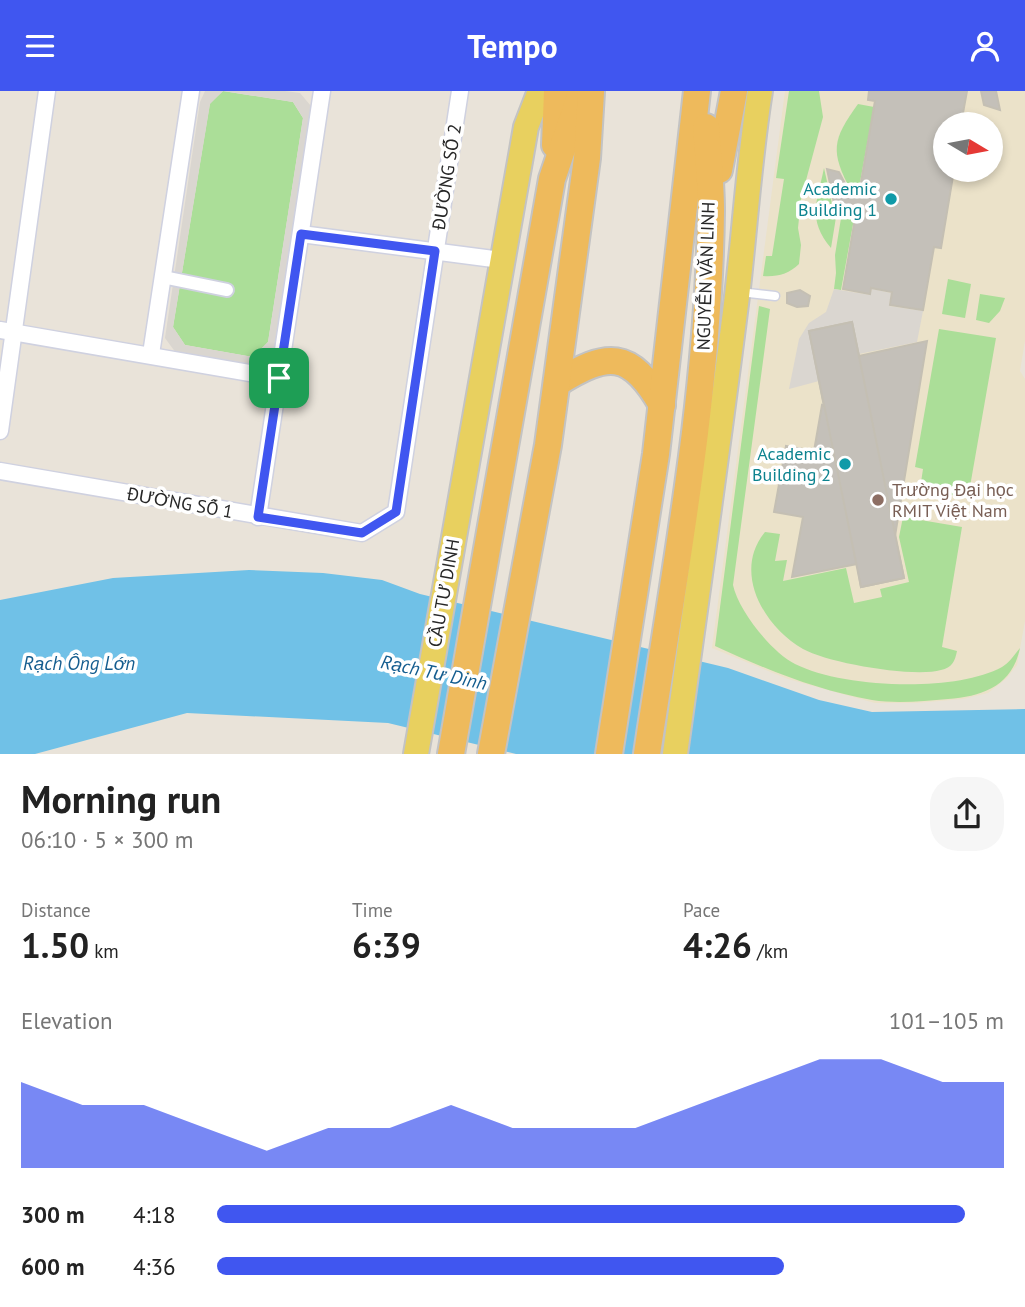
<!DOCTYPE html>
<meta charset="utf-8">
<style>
body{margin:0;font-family:"PT Sans",sans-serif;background:#f6f6f6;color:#222;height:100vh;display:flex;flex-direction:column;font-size:26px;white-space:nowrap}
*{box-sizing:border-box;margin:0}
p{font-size:23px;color:#767676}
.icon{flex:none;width:38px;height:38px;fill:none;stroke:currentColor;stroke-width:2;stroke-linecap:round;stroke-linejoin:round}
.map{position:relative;height:663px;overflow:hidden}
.details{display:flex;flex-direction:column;background:#fff;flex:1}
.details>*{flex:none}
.needle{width:46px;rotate:100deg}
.fabs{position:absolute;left:933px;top:21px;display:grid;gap:14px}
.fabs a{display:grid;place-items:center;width:70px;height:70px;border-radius:50%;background:#fff;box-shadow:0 4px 10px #0003;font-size:35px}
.pin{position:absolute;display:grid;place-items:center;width:60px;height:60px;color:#fff;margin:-30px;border-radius:14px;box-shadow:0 4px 10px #0006}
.round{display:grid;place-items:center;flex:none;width:74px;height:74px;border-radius:28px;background:#f6f6f6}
.overview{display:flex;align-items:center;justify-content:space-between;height:119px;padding:0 21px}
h1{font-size:38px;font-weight:700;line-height:52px}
.metrics{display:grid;grid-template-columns:repeat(3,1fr);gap:10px;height:119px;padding:7px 21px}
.metrics div{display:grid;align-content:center}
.metrics b{font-size:35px;font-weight:700}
.metrics small{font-size:19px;font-weight:400}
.metrics p{font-size:19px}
.chart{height:196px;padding:14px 21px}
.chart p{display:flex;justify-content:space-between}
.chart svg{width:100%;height:126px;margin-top:7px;fill:#4056f0;opacity:.7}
ul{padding:0 21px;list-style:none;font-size:23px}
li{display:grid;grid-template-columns:112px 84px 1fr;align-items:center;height:52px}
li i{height:18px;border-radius:9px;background:#4056f0}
header{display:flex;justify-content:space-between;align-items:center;height:91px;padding:0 21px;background:#4056f0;color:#fff;font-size:32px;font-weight:700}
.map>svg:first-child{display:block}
.education{fill:#ebe2c9;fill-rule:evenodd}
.green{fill:#abde98}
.plaza{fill:#dad6d0;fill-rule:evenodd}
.water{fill:#70c1e7}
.building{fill:#c4c0b9;stroke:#c4bfb3;stroke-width:2}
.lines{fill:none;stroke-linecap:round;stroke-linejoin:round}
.service-casing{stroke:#cfd1e0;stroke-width:11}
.pedestrian-casing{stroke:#cfd1e0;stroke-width:16}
.minor-casing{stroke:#cfd1e0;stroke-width:19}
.primary-casing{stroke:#c3c3c3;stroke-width:28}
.trunk-casing{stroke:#c3c3c3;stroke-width:30}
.service{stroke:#fff;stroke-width:8}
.pedestrian{stroke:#fff;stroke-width:12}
.minor{stroke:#fff;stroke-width:16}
.primary{stroke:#e8d05f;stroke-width:24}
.trunk{stroke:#eeba5c;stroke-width:26}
.route-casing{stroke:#fff;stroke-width:14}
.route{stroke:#4056f0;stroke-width:9}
.culture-dot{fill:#0f9aa8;stroke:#fff;stroke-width:2.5}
.education-dot{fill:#8d6e63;stroke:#fff;stroke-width:2.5}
.labels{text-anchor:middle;stroke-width:7;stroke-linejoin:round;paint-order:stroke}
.street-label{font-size:18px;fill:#272727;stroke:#fff}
.culture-label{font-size:18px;fill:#0d838f;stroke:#fff;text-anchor:end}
.education-label{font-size:18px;fill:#785e54;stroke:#fff;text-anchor:start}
.water-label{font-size:19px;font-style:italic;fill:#145d8f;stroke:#fff}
</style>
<header><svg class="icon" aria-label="menu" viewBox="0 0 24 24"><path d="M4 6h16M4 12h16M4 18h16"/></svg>Tempo<svg class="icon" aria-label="person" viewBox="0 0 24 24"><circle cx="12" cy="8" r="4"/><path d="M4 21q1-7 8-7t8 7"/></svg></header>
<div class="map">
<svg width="1025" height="663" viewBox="0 0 1025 663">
<rect width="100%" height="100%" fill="#e9e3d9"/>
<!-- education -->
<path class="education" d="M 785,0 L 1025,0 L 1025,250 L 1020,280 L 1025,288 L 1025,530 L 1017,574 L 1006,588 L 988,602 L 963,608 L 916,612 L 875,612 L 788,588 L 712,557 ZM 945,33 L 990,33 L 990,79 L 945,79 Z"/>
<!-- green -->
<g class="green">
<path d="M 223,0 L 293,11 L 303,27 L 268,251 L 253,266 L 185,254 L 173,236 L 210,12 Z"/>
<path d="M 789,0 L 819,0 L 823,26 L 801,108 L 798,137 L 801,154 L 799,173 C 789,183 777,186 763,185 L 766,165 L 772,165 L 784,88 L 776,87 Z"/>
<path d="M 858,13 L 874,16 L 858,102 L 851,100 C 830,60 832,49 858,13 Z"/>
<path d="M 824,77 L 832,113 L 838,114 L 831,157 C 807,128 817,111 824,77 Z"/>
<path d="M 843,115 L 856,117 L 841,199 L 834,198 L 836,182 L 835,164 Z"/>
<path d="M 948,188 L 971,193 L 965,227 L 942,223 Z"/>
<path d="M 980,203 L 1005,207 L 1000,220 L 989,232 L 976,229 Z"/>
<path d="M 759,215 L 770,218 L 733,494 C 738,519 772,562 795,573 C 843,597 954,602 1002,576 C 1010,571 1014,564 1020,557 C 1012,595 983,605 948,608 C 924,610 897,613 872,609 C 818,600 765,578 715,555 Z"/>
<path d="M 939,238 L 996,247 L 968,407 L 920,398 L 923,378 L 915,376 Z"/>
<path d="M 903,426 L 962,436 L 942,556 L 957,560 C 955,570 952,577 941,579 C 914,587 828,572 803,558 C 764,536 732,481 765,441 L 780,443 L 775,470 L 787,469 L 783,490 L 846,477 L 854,512 L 882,506 L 880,498 L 909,491 L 899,446 Z"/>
</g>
<!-- plaza -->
<g class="plaza">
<path d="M 205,0 L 285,0 L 300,2 L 311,15 L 312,28 L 275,264 L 265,276 L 176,262 L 165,247 L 200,11 ZM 223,0 L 293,11 L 303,27 L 268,251 L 253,266 L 185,254 L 173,236 L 210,13 Z"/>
<path d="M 834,198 L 870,204 L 872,198 L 891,202 L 889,215 L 923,220 L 917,251 L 859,263 L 852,230 L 809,239 L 819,290 L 789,298 L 799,248 L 809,232 L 826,221 Z"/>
</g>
<!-- water -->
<path class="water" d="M 249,479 L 323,482 L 382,489 L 420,503 L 728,577 L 819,609 L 872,621 L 1025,618 L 1025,663 L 516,663 L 388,632 L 187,622 L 35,663 L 0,663 L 0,509 L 113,487 Z"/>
<!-- building -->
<g class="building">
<path d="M 869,0 L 967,0 L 961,33 L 945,33 L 945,79 L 954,79 L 941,157 L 934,156 L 923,219 L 890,214 L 892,201 L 871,197 L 870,203 L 843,198 L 857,116 L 834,112 L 827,78 L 839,81 L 850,102 L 859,103 L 875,10 L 868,9 Z"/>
<path d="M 981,0 L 996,0 L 1000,19 L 984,14 Z"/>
<path d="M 800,199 L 810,205 L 808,215 L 797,216 L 787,212 L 787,202 Z"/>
<path d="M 852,231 L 859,265 L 927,250 L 895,445 L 904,487 L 861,496 L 857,473 L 792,486 L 803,426 L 774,421 L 786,355 L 814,360 L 822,314 L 824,315 L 809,240 Z"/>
<path d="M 852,231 L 904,487 L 861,496 L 809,240 Z"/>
</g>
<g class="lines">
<defs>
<path id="service" d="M 740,201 L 775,205"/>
<path id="pedestrian" d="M 163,186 L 227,199"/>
<g id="minor">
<path d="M 301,143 L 501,169"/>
<path d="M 0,239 L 279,287"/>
<path d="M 151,263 L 191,0"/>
<path d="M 0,340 L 47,0"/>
<path d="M 0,380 L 362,442 L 396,421 L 460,0"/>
<path d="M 258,426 L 322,0"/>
</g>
<g id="primary">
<path d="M 416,663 L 526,36 L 540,0"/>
<path d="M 675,663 C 696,511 718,358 737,205 C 745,137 749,69 760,0"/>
</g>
<g id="trunk">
<path d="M 555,54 L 557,0"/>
<path d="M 719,79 L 734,0"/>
<path d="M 557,292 C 607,261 630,258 662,314"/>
<path d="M 451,663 L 552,88 L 582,0"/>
<path d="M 491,663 L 548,354 L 587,67 L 591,1"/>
<path d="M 609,663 L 656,363 L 697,0"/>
<path d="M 647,663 C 674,483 709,303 711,120 C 711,92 708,64 706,36"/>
</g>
</defs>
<!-- service casing -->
<use href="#service" class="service-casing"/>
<!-- pedestrian casing -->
<use href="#pedestrian" class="pedestrian-casing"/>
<!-- minor casing -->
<use href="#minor" class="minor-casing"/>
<!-- primary casing -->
<use href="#primary" class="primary-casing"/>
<!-- trunk casing -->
<use href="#trunk" class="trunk-casing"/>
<!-- service -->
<use href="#service" class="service"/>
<!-- pedestrian -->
<use href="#pedestrian" class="pedestrian"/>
<!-- minor -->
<use href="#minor" class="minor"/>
<!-- primary -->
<use href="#primary" class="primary"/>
<!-- trunk -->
<use href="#trunk" class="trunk"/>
</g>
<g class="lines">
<defs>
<path id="route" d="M 301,143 L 435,160 L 396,421 L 362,442 L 258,426 Z"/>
</defs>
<!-- route casing -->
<use href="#route" class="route-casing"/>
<!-- route -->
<use href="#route" class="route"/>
</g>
<!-- markers -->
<g class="culture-dot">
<circle cx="891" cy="108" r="7"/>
<circle cx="845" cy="373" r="7"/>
</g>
<circle class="education-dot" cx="878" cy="409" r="7"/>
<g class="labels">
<!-- street labels -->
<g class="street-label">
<text transform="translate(447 86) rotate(-81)" y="6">ĐƯỜNG SỐ 2</text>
<text transform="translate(706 185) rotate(-88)" y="6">NGUYỄN VĂN LINH</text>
<text transform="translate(180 412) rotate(10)" y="6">ĐƯỜNG SỐ 1</text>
<text transform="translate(444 502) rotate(-80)" y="6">CẦU TƯ DINH</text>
</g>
<!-- culture labels -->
<g class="culture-label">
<text x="877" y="104">Academic<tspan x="877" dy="21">Building 1</tspan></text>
<text x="831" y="369">Academic<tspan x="831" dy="21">Building 2</tspan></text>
</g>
<!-- education labels -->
<g class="education-label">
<text x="892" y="405">Trường Đại học<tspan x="892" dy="21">RMIT Việt Nam</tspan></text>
</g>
<!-- water labels -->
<g class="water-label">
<text x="79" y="579">Rạch Ông Lớn</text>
<text transform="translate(434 581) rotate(12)" y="7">Rạch Tư Dinh</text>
</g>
</g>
</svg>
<div class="fabs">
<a><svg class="needle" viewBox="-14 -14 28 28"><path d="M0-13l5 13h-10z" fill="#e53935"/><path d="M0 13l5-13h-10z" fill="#767676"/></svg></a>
</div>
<div class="pin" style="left:279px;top:287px;background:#1e9e55"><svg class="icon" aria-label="arrive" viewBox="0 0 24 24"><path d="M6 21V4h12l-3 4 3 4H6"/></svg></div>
</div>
<section class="details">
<div class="overview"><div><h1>Morning run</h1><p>06:10 · 5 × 300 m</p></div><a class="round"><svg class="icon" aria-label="share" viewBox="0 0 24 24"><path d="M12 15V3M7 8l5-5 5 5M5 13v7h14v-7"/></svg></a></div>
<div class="metrics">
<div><p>Distance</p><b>1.50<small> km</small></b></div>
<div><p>Time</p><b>6:39</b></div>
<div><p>Pace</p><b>4:26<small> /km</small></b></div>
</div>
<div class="chart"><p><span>Elevation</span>101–105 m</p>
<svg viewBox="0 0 160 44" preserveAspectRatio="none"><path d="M0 44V14L10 22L20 22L30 30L40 38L50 30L60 30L70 22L80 30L90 30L100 30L110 22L120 14L130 6L140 6L150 14L160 14V44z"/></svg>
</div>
<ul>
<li><b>300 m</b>4:18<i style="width:95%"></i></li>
<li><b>600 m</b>4:36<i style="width:72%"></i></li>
</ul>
</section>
